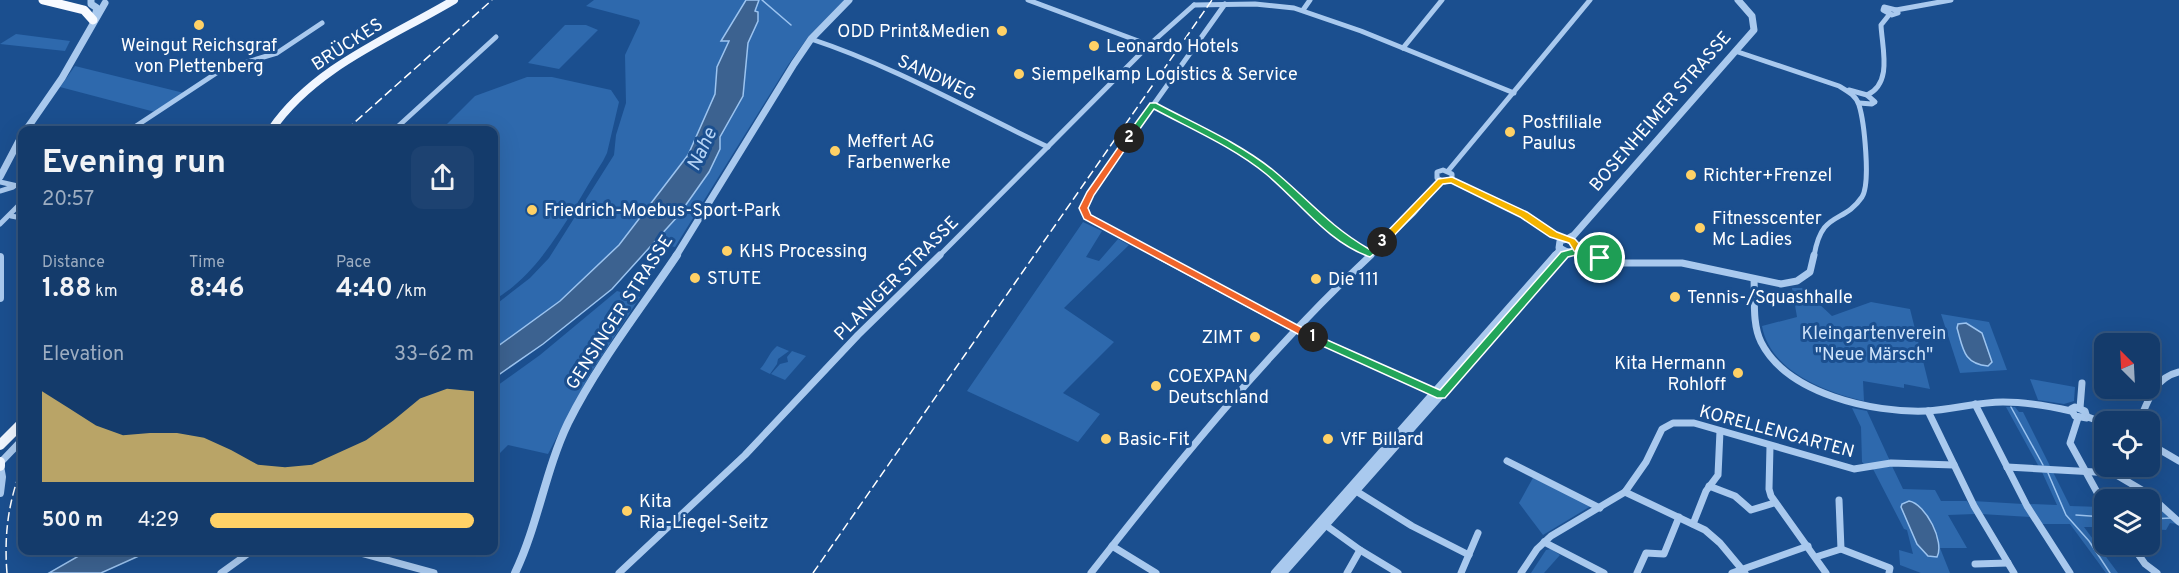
<!DOCTYPE html>
<meta charset="utf-8">
<style>
body{margin:0;font-family:Overpass,sans-serif;background:#1d4271;color:#f1f3f6;height:100vh;display:flex;flex-direction:column;font-size:22px;white-space:nowrap}
*{box-sizing:border-box;margin:0}
p{font-size:20px;color:#9dadc1}
.icon{flex:none;width:33px;height:33px;fill:none;stroke:currentColor;stroke-width:2;stroke-linecap:round;stroke-linejoin:round}
.map{position:relative;flex:1;overflow:hidden}
.sheet{position:absolute;left:18px;top:126px;width:480px;height:429px;display:flex;flex-direction:column;background:#143b6b;border-radius:12px;box-shadow:0 6px 24px #0002,0 0 0 2px #33557e}
.sheet>*{flex:none}
.needle{width:39px;rotate:336deg}
.controls{position:absolute;left:2094px;top:333px;display:grid;gap:12px}
.controls a{display:grid;place-items:center;width:66px;height:66px;border-radius:12px;background:#143b6b;box-shadow:0 6px 24px #0002,0 0 0 2px #33557e;font-size:30px}
.pin{position:absolute;display:grid;place-items:center;width:51px;height:51px;color:#fff;margin:-26px;border:3px solid #fff;border-radius:50%;box-shadow:0 2px 6px #0007}
.km{position:absolute;width:30px;height:30px;margin:-15px;border-radius:50%;background:#222;color:#fff;font-size:16px;line-height:30px;text-align:center}
.round{display:grid;place-items:center;flex:none;width:63px;height:63px;border-radius:12px;background:#1d4271}
.headline{display:flex;align-items:center;justify-content:space-between;height:102px;padding:0 24px}
h1{font-size:33px;font-weight:700;line-height:45px}
.stats{display:grid;grid-template-columns:repeat(3,1fr);gap:9px;height:102px;padding:6px 24px}
.stats div{display:grid;align-content:center}
.stats b{font-size:26px;font-weight:700}
.stats small{font-size:16px;font-weight:400}
.stats p{font-size:16px}
.chart{height:168px;padding:12px 24px}
.chart p{display:flex;justify-content:space-between}
.chart svg{width:100%;height:108px;margin-top:6px;fill:#ffd166;opacity:.7}
ul{padding:0 24px;list-style:none;font-size:20px}
li{display:grid;grid-template-columns:96px 72px 1fr;align-items:center;height:45px}
li i{height:15px;border-radius:8px;background:#ffd166}
.map>svg:first-child{display:block}
.green{fill:#2e69ad}
.water{fill:#3c6290;stroke:#9cc4f0;stroke-width:1.5}
.lines{fill:none;stroke-linecap:round;stroke-linejoin:round}
.stream{stroke:#9cc4f0;stroke-width:1.5}
.minor-far1{stroke:#a9c9ee;stroke-width:5}
.minor{stroke:#a9c9ee;stroke-width:7}
.tertiary-far1{stroke:#a9c9ee;stroke-width:7}
.tertiary{stroke:#a9c9ee;stroke-width:8}
.primary-far1{stroke:#f0f6ff;stroke-width:8}
.primary{stroke:#f0f6ff;stroke-width:10}
.trunk{stroke:#f8faff;stroke-width:9}
.rail{stroke:#fff;stroke-width:1.5;stroke-dasharray:9 4;stroke-linecap:butt}
.split-1{fill:#22a559;stroke:#fff;stroke-width:1.5}
.split-2{fill:#f0652b;stroke:#fff;stroke-width:1.5}
.split-3{fill:#22a559;stroke:#fff;stroke-width:1.5}
.split-4{fill:#f5b400;stroke:#fff;stroke-width:1.5}
.poi-dot{fill:#ffd166;stroke:#1b4f8f;stroke-width:2}
.labels{text-anchor:middle;stroke-width:6;stroke-linejoin:round;paint-order:stroke}
.poi-label{font-size:18px;fill:#fff;stroke:#1b4f8f;text-anchor:start}
.street-label{font-size:18px;fill:#fff;stroke:#1b4f8f}
.park-label{font-size:18px;fill:#cfe3fa;stroke:#1b4f8f}
.water-label{font-size:20px;font-style:italic;fill:#b5d3f5;stroke:#1b4f8f}
</style>
<div class="map">
<svg width="2179" height="573" viewBox="0 0 2179 573">
<rect width="100%" height="100%" fill="#1b4f8f"/>
<!-- green -->
<g class="green">
<path d="M 594,0 L 746,0 L 722,40 L 729,41 L 717,68 L 715,94 L 688,155 L 619,245 L 560,301 L 494,349 L 494,306 L 530,278 L 549,258 L 614,155 L 616,135 L 626,103 L 625,55 L 640,23 L 639,20 L 586,6 Z"/>
<path d="M 759,0 L 845,0 L 808,37 L 788,65 L 675,247 L 652,242 L 678,216 L 709,172 L 720,149 L 720,137 L 743,96 L 748,43 L 758,21 L 754,11 Z"/>
<path d="M 565,25 L 586,25 L 598,30 L 559,69 L 528,63 Z"/>
<path d="M 16,34 L 70,41 L 65,51 L 0,44 Z"/>
<path d="M 75,66 L 184,93 L 155,112 L 60,87 Z"/>
<path d="M 527,77 L 552,77 L 611,90 L 619,102 L 607,153 L 603,161 C 572,209 544,271 494,300 L 494,130 L 441,130 L 475,96 Z"/>
<path d="M 1083,222 L 1102,231 L 1086,257 L 1099,261 L 1118,239 L 1129,245 L 1064,308 L 1114,342 L 1063,393 L 1100,414 L 1078,442 L 967,391 Z"/>
<path d="M 1792,288 L 1802,288 L 1832,316 L 1871,302 L 1910,309 L 1930,389 L 1904,384 L 1904,388 L 1863,381 L 1864,401 C 1825,392 1770,371 1762,326 L 1797,317 Z"/>
<path d="M 617,291 L 640,297 L 589,376 L 548,454 L 508,445 L 500,453 L 494,452 L 494,388 L 540,355 Z"/>
<path d="M 1941,314 L 1989,322 L 2007,370 L 1960,373 Z"/>
<path d="M 777,346 L 789,351 L 778,359 L 777,364 L 770,374 L 760,369 C 767,362 768,354 777,346 Z"/>
<path d="M 792,351 L 806,356 L 785,380 L 771,374 L 780,364 L 788,362 L 787,357 Z"/>
<path d="M 2030,379 L 2075,387 L 2074,401 L 2064,404 L 2038,400 Z"/>
<path d="M 2006,407 L 2015,407 L 2019,412 L 2023,412 L 2051,468 L 2039,467 Z"/>
<path d="M 1852,408 L 1867,411 L 1890,461 L 1865,465 L 1862,462 L 1861,427 Z"/>
<path d="M 1892,466 L 1903,489 L 1935,490 L 1941,501 L 1967,501 L 1975,514 L 1948,515 L 1967,548 L 1940,548 L 1950,573 L 1921,573 L 1900,565 L 1899,550 L 1913,554 L 1907,530 L 1904,529 L 1873,469 Z"/>
<path d="M 2042,472 L 2053,472 L 2070,506 L 2102,507 L 2104,511 L 2104,527 L 2084,527 L 2118,573 L 2106,573 L 2070,524 L 2041,524 L 2029,504 L 2057,505 Z"/>
<path d="M 1534,476 L 1591,506 L 1543,535 L 1519,503 Z"/>
<path d="M 1973,501 L 2023,504 L 2030,517 L 1981,514 Z"/>
<path d="M 2150,509 L 2164,510 L 2177,524 L 2170,523 L 2166,530 L 2150,529 Z"/>
<path d="M 1551,549 L 1560,555 L 1544,573 L 1531,573 L 1546,550 Z"/>
</g>
<!-- water -->
<g class="water">
<path d="M 746,0 L 759,0 L 755,11 L 758,12 L 758,21 L 748,43 L 743,96 L 720,137 L 720,149 L 709,172 L 678,216 L 612,289 L 543,344 L 494,378 L 494,349 L 560,301 L 619,245 L 688,155 L 715,94 L 717,67 L 729,41 L 721,41 Z"/>
<path d="M 1966,323 L 1982,333 L 1992,362 L 1988,366 C 1963,364 1963,348 1957,328 L 1958,324 Z"/>
<path d="M 1909,501 C 1926,504 1945,542 1937,557 L 1928,556 L 1917,544 L 1901,507 L 1902,504 Z"/>
<path d="M 89,550 L 150,550 L 150,551 L 101,573 L 49,573 Z"/>
</g>
<g class="lines">
<!-- stream -->
<g class="stream">
<path d="M 762,0 L 791,25"/>
<path d="M 2011,407 L 2043,465"/>
<path d="M 2048,473 L 2066,515 L 2089,541 L 2110,573"/>
<path d="M 2076,515 L 2104,517"/>
<path d="M 2150,519 L 2171,518"/>
</g>
<!-- minor-far1 -->
<g class="minor-far1">
<path d="M 1028,0 L 1149,45"/>
<path d="M 1194,5 L 1255,4 L 1294,8 L 1361,31 L 1514,93"/>
<path d="M 1884,7 L 1896,10 L 1898,13 L 1892,15 L 1883,10 Z"/>
<path d="M 1303,10 L 1310,0"/>
<path d="M 1896,10 L 1951,0"/>
<path d="M 811,39 C 893,66 970,110 1048,147"/>
<path d="M 1403,48 L 1442,0"/>
<path d="M 1735,51 L 1839,86 C 1847,91 1856,95 1859,105 C 1864,121 1871,183 1862,197 C 1843,225 1822,209 1814,256"/>
<path d="M 1849,90 L 1867,95 L 1875,102 L 1872,104 L 1859,103"/>
<path d="M 1867,95 C 1893,83 1882,48 1881,25 L 1889,15"/>
<path d="M 1153,105 L 1247,155 L 1270,172 L 1334,232 L 1370,254"/>
<path d="M 130,130 L 221,70 L 277,53 L 322,23"/>
<path d="M 394,130 L 496,37"/>
<path d="M 1443,170 L 1452,174 L 1452,180 L 1444,182 L 1437,178 L 1437,172 Z"/>
<path d="M 1448,171 L 1590,0"/>
<path d="M 1452,180 L 1524,214 L 1563,240"/>
<path d="M 0,182 L 22,187"/>
<path d="M 0,191 L 13,187"/>
<path d="M 11,216 L 22,218"/>
<path d="M 0,224 L 22,202"/>
<path d="M 1576,251 L 1593,256"/>
<path d="M 939,256 L 1149,45 L 1194,5"/>
<path d="M 1160,256 L 1087,217 L 1084,208 L 1090,194 L 1225,4"/>
<path d="M 1369,256 L 1414,213 L 1441,181"/>
</g>
<!-- minor -->
<g class="minor">
<path d="M 1157,255 L 1297,330 L 1437,393"/>
<path d="M 1588,255 L 1617,263 L 1682,263 L 1781,284 L 1797,281 L 1810,272 L 1814,255"/>
<path d="M 1754,279 C 1755,299 1752,324 1761,342 C 1787,394 1873,413 1926,411 C 1952,410 1977,402 2003,402 C 2026,402 2049,406 2071,411"/>
<path d="M 1975,404 L 2027,506 L 2070,573"/>
<path d="M 2075,407 L 2085,411 L 2087,418 L 2075,416 L 2071,409 Z"/>
<path d="M 2080,408 L 2082,383"/>
<path d="M 1928,411 L 1974,506 L 2014,573"/>
<path d="M 2088,417 L 2104,423"/>
<path d="M 2078,418 L 2070,443 L 2104,505"/>
<path d="M 2139,422 C 2148,401 2154,378 2179,372"/>
<path d="M 2150,444 L 2179,461"/>
<path d="M 1770,446 L 1769,489 L 1771,496 L 1826,573"/>
<path d="M 1507,461 L 1600,508"/>
<path d="M 0,463 L 22,440"/>
<path d="M 2007,467 L 2113,473 L 2147,493 L 2179,522"/>
<path d="M 1709,486 L 1735,496 L 1751,510 L 1774,503"/>
<path d="M 1356,491 L 1412,526 L 1469,555"/>
<path d="M 1625,492 L 1705,530 L 1720,543 L 1745,573"/>
<path d="M 1839,500 L 1841,549"/>
<path d="M 1324,524 L 1360,550 L 1398,573"/>
<path d="M 1693,524 L 1706,491 L 1718,475 L 1720,431"/>
<path d="M 1544,542 L 1604,573"/>
<path d="M 2131,544 L 2145,564 L 2157,573"/>
<path d="M 1112,546 L 1156,573"/>
<path d="M 350,550 L 434,573"/>
<path d="M 1816,557 L 1841,549 L 1890,568 L 1889,573"/>
<path d="M 1975,564 L 2008,563"/>
<path d="M 221,573 L 253,550"/>
<path d="M 619,573 L 745,455 L 858,335 L 940,255"/>
<path d="M 1091,573 C 1178,462 1268,351 1371,255"/>
<path d="M 1347,573 L 1360,550"/>
<path d="M 1461,573 L 1478,533"/>
<path d="M 1521,573 L 1537,549 L 1551,536 L 1625,492 L 1646,462 L 1662,429 L 1673,423 L 1694,423 L 1854,469 L 1891,463 L 1954,465"/>
<path d="M 1637,573 L 1646,553 L 1664,554 L 1679,517"/>
<path d="M 1732,573 L 1808,546"/>
</g>
<!-- tertiary-far1 -->
<g class="tertiary-far1">
<path d="M 91,0 L 91,4 L 97,8 L 95,16"/>
<path d="M 26,130 L 62,78 L 105,3"/>
<path d="M 0,177 L 22,135"/>
<path d="M 1567,239 L 1574,235 L 1754,30 L 1752,16 L 1738,0"/>
<path d="M 1567,239 L 1576,244 L 1576,251 L 1567,252 L 1559,248 L 1560,241 Z"/>
<path d="M 676,256 L 794,64 L 811,39 L 849,0"/>
<path d="M 1555,256 L 1561,249"/>
<path d="M 1563,256 L 1567,252"/>
</g>
<!-- tertiary -->
<g class="tertiary">
<path d="M 0,257 L 0,298"/>
<path d="M 1555,263 L 1564,255"/>
<path d="M 1506,320 L 1536,286"/>
<path d="M 0,466 L 2,477 L 0,493"/>
<path d="M 515,573 C 538,525 545,471 568,423 C 598,363 640,310 677,255"/>
<path d="M 1275,573 L 1556,255"/>
<path d="M 1283,573 L 1477,354"/>
</g>
<!-- primary-far1 -->
<path class="primary-far1" d="M 271,130 C 314,67 390,38 454,0"/>
<!-- primary -->
<g class="primary">
<path d="M 0,445 L 22,423"/>
<path d="M 0,462 L 0,466"/>
</g>
<!-- trunk -->
<path class="trunk" d="M 43,0 L 84,10 L 93,20"/>
<!-- rail -->
<g class="rail">
<path d="M 346,130 L 492,0"/>
<path d="M 7,573 C 4,536 8,502 22,467"/>
<path d="M 813,573 L 1212,0"/>
</g>
</g>
<!-- split-1 -->
<path class="split-1" d="M 1576,248 L 1604,256 L 1605,258 L 1600,262 L 1576,255 L 1568,257 L 1445,398 L 1437,398 L 1309,340 L 1308,337 L 1309,335 L 1316,335 L 1440,390 L 1561,252 Z"/>
<!-- split-2 -->
<path class="split-2" d="M 1126,136 L 1133,138 L 1094,195 L 1088,208 L 1091,215 L 1316,335 L 1316,340 L 1309,340 L 1084,219 L 1079,208 L 1087,192 Z"/>
<!-- split-3 -->
<path class="split-3" d="M 1150,103 L 1156,103 C 1195,124 1238,142 1273,170 C 1307,198 1329,226 1369,249 L 1382,239 L 1387,242 L 1385,245 L 1370,257 C 1327,242 1300,202 1266,174 C 1233,147 1191,129 1154,109 L 1132,140 L 1126,140 L 1126,136 Z"/>
<!-- split-4 -->
<path class="split-4" d="M 1452,177 L 1527,212 L 1557,232 L 1575,239 L 1581,246 L 1605,258 L 1600,262 L 1574,251 L 1569,243 L 1550,237 L 1520,217 L 1451,183 L 1443,184 L 1385,245 L 1379,245 L 1379,240 L 1438,179 Z"/>
<!-- markers -->
<g class="poi-dot">
<circle cx="199" cy="25" r="6"/>
<circle cx="1002" cy="31" r="6"/>
<circle cx="1094" cy="46" r="6"/>
<circle cx="1019" cy="74" r="6"/>
<circle cx="1510" cy="132" r="6"/>
<circle cx="835" cy="151" r="6"/>
<circle cx="1691" cy="175" r="6"/>
<circle cx="532" cy="210" r="6"/>
<circle cx="1700" cy="228" r="6"/>
<circle cx="727" cy="251" r="6"/>
<circle cx="695" cy="278" r="6"/>
<circle cx="1316" cy="279" r="6"/>
<circle cx="1675" cy="297" r="6"/>
<circle cx="1255" cy="337" r="6"/>
<circle cx="1738" cy="373" r="6"/>
<circle cx="1156" cy="386" r="6"/>
<circle cx="1106" cy="439" r="6"/>
<circle cx="1328" cy="439" r="6"/>
<circle cx="627" cy="511" r="6"/>
</g>
<g class="labels">
<!-- poi labels -->
<g class="poi-label">
<text x="990" y="37" text-anchor="end">ODD Print&amp;Medien</text>
<text x="199" y="51" text-anchor="middle">Weingut Reichsgraf<tspan x="199" dy="21">von Plettenberg</tspan></text>
<text x="1106" y="52">Leonardo Hotels</text>
<text x="1031" y="80">Siempelkamp Logistics &amp; Service</text>
<text x="1522" y="128">Postfiliale<tspan x="1522" dy="21">Paulus</tspan></text>
<text x="847" y="147">Meffert AG<tspan x="847" dy="21">Farbenwerke</tspan></text>
<text x="1703" y="181">Richter+Frenzel</text>
<text x="544" y="216">Friedrich-Moebus-Sport-Park</text>
<text x="1712" y="224">Fitnesscenter<tspan x="1712" dy="21">Mc Ladies</tspan></text>
<text x="739" y="257">KHS Processing</text>
<text x="707" y="284">STUTE</text>
<text x="1328" y="285">Die 111</text>
<text x="1687" y="303">Tennis-/Squashhalle</text>
<text x="1243" y="343" text-anchor="end">ZIMT</text>
<text x="1726" y="369" text-anchor="end">Kita Hermann<tspan x="1726" dy="21">Rohloff</tspan></text>
<text x="1168" y="382">COEXPAN<tspan x="1168" dy="21">Deutschland</tspan></text>
<text x="1118" y="445">Basic-Fit</text>
<text x="1340" y="445">VfF Billard</text>
<text x="639" y="507">Kita<tspan x="639" dy="21">Ria-Liegel-Seitz</tspan></text>
</g>
<!-- street labels -->
<g class="street-label">
<text transform="translate(347 44) rotate(-33)" y="6">BRÜCKES</text>
<text transform="translate(937 77) rotate(25)" y="6">SANDWEG</text>
<text transform="translate(1660 111) rotate(-49)" y="6">BOSENHEIMER STRASSE</text>
<text transform="translate(896 278) rotate(-45)" y="6">PLANIGER STRASSE</text>
<text transform="translate(619 312) rotate(-57)" y="6">GENSINGER STRASSE</text>
<text transform="translate(1777 431) rotate(15)" y="6">KORELLENGARTEN</text>
</g>
<!-- park labels -->
<g class="park-label">
<text x="1874" y="339">Kleingartenverein<tspan x="1874" dy="21">"Neue Märsch"</tspan></text>
</g>
<!-- water labels -->
<g class="water-label">
<text transform="translate(701 149) rotate(-65)" y="7">Nahe</text>
</g>
</g>
</svg>
<div class="controls">
<a><svg class="needle" viewBox="-14 -14 28 28"><path d="M0-13l5 13h-10z" fill="#e53935"/><path d="M0 13l5-13h-10z" fill="#9dadc1"/></svg></a>
<a><svg class="icon" aria-label="locate" viewBox="0 0 24 24"><circle cx="12" cy="12" r="6"/><path d="M12 2v4M12 18v4M2 12h4M18 12h4"/></svg></a>
<a><svg class="icon" aria-label="layers" viewBox="0 0 24 24"><path d="M12 4l9 5-9 5-9-5zM3 14l9 5 9-5"/></svg></a>
</div>
<div class="pin" style="left:1600px;top:258px;background:#1e9e55"><svg class="icon" aria-label="arrive" viewBox="0 0 24 24"><path d="M6 21V4h12l-3 4 3 4H6"/></svg></div>
<b class="km" style="left:1313px;top:337px">1</b>
<b class="km" style="left:1129px;top:138px">2</b>
<b class="km" style="left:1382px;top:242px">3</b>
<section class="sheet">
<div class="headline"><div><h1>Evening run</h1><p>20:57</p></div><a class="round"><svg class="icon" aria-label="share" viewBox="0 0 24 24"><path d="M12 15V3M7 8l5-5 5 5M5 13v7h14v-7"/></svg></a></div>
<div class="stats">
<div><p>Distance</p><b>1.88<small> km</small></b></div>
<div><p>Time</p><b>8:46</b></div>
<div><p>Pace</p><b>4:40<small> /km</small></b></div>
</div>
<div class="chart"><p><span>Elevation</span>33–62 m</p>
<svg viewBox="0 0 160 44" preserveAspectRatio="none"><path d="M0 44V7L10 14L20 21L30 25L40 24L50 24L60 26L70 31L80 37L90 38L100 37L110 32L120 27L130 19L140 10L150 6L160 7V44z"/></svg>
</div>
<ul>
<li><b>500 m</b>4:29<i style="width:100%"></i></li>
</ul>
</section>
</div>
